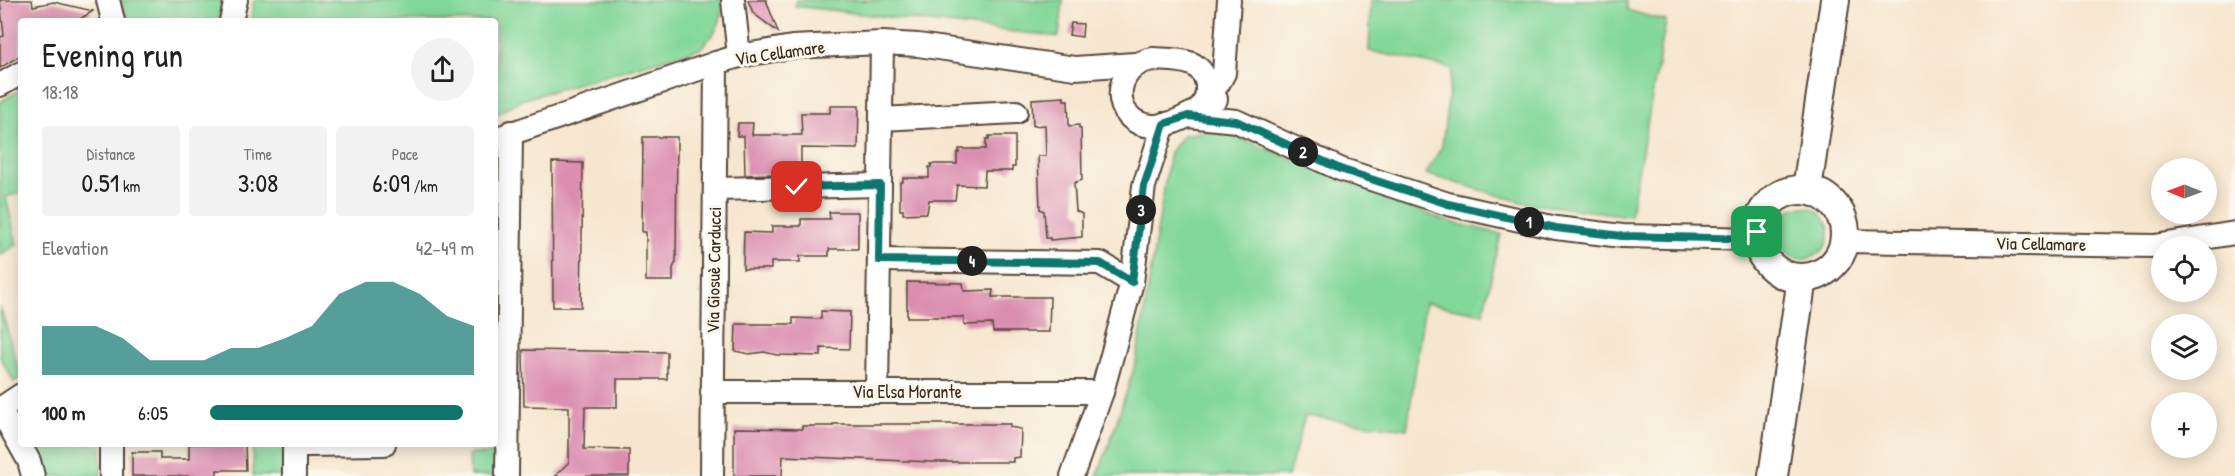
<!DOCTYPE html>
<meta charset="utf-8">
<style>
body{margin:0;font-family:"Patrick Hand",sans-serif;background:#f2f2f2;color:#202124;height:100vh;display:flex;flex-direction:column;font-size:22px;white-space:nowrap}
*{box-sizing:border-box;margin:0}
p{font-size:20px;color:#757577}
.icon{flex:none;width:33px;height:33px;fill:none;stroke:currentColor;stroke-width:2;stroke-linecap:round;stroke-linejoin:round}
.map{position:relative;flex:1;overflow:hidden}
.details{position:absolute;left:18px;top:18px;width:480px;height:429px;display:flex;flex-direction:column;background:#fff;border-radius:6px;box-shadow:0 3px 15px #0003}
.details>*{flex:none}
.needle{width:39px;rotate:271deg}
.buttons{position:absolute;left:2151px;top:158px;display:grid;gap:12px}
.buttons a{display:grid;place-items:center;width:66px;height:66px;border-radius:50%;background:#fff;box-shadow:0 3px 15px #0003;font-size:30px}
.pin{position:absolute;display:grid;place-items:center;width:51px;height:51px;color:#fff;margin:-26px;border-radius:12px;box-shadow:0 3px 9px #0006}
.km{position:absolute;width:30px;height:30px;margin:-15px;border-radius:50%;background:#222;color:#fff;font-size:16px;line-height:30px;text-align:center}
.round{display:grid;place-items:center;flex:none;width:63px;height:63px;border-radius:32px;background:#f2f2f2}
.overview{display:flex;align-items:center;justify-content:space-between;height:102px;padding:0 24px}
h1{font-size:33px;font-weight:600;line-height:45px}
.metrics{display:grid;grid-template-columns:repeat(3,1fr);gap:9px;height:102px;padding:6px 24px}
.metrics div{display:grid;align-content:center;border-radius:6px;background:#f2f2f2;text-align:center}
.metrics b{font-size:26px;font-weight:600}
.metrics small{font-size:16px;font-weight:400}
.metrics p{font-size:16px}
.chart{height:168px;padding:12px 24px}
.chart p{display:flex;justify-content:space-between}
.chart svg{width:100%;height:108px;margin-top:6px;fill:#0f766e;opacity:.7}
ul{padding:0 24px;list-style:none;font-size:20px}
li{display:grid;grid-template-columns:96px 72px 1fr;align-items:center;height:45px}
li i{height:15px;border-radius:8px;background:#0f766e}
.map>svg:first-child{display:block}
.green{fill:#82d79a;stroke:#5e805c;stroke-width:1.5}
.building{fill:#db8eb0}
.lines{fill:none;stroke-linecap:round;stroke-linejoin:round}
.minor-casing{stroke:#574639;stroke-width:26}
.major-casing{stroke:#574639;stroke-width:32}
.minor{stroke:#fff;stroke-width:22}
.major{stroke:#fff;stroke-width:28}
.route-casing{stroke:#fff;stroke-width:12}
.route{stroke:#0f766e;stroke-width:8}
.labels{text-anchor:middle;stroke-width:6;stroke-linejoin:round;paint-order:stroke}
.street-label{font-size:18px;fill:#3b2a1e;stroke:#fbf7ec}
</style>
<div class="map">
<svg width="2235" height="476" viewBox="0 0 2235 476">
<rect width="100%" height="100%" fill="#fbf7ec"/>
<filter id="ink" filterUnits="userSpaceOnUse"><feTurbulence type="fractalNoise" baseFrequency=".0167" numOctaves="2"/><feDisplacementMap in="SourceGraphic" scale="12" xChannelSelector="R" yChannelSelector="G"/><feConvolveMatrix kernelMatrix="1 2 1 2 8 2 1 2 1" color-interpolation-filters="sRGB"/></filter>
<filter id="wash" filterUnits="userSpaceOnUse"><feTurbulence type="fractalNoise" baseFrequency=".008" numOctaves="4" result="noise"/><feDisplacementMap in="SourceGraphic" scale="24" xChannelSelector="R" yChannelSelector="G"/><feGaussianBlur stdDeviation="1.35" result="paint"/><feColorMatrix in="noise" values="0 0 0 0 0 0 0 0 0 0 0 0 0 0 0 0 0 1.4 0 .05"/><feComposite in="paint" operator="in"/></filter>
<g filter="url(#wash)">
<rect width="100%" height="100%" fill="#f6e6cf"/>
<!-- green -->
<g class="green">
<path d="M 121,0 L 221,0 L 221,13 L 217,21 L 125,21 Z"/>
<path d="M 254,0 L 722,0 C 723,23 717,31 701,48 L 521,100 L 495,115 L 495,21 L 250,21 Z"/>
<path d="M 796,0 L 1063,0 L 1059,37 L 795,6 Z"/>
<path d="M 1371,0 L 1627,0 L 1627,10 L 1666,21 L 1630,216 L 1525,203 L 1426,174 L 1442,146 L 1452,68 L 1369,51 Z"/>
<path d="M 21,89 L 21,193 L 6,197 L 17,244 L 0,256 L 0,102 Z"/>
<path d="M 1217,129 L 1443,220 L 1501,234 L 1483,314 L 1425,303 L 1407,429 L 1305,416 L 1288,476 L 1097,476 L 1111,439 L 1136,362 L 1170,152 L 1183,135 Z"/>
<circle cx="1803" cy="233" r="26"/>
<path d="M 0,306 L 21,377 L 14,382 L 0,357 Z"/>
<path d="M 30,444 L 101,444 L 101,476 L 48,476 Z"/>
<path d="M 253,444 L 302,444 L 301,476 L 253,476 Z"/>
<path d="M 469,454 L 495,454 L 495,476 L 470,476 Z"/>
</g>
<g id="blocks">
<!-- building -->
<g class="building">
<path d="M 0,0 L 32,0 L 33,6 L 54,2 L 93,11 L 77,21 L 21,21 L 21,55 L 0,68 L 0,37 L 4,36 Z"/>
<path d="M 748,0 L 766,0 L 778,32 L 753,13 Z"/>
<path d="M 1071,23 L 1083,24 L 1082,37 L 1069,35 Z"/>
<path d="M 1064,97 L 1064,100 L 1068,100 L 1069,126 L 1079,125 L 1079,128 L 1081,128 L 1082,180 L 1074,183 L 1076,211 L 1082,214 L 1082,237 L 1050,240 L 1050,238 L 1046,238 L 1044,211 L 1040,209 L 1038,156 L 1046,156 L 1045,125 L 1033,126 L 1032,99 Z"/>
<path d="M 830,106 L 859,106 L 858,149 L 801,148 L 801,171 L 773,171 L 773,174 L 745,175 L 744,136 L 737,136 L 738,123 L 753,123 L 752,135 L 802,135 L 801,113 L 830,113 Z"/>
<path d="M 989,136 L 1015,136 L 1015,167 L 1012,167 L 1012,171 L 985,171 L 984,186 L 957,185 L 955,200 L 929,200 L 927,213 L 903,214 L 903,210 L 900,210 L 900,182 L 903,182 L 903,178 L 929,178 L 929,167 L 931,167 L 931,164 L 957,164 L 957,153 L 959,153 L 959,149 L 986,149 L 986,139 L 989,139 Z"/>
<path d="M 643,137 L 677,137 L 676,262 L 673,268 L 673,281 L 646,281 L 646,232 L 642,232 Z"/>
<path d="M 552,162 L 583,163 L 581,307 L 553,307 Z"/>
<path d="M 829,212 L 858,212 L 858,249 L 829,249 L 829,256 L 800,256 L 800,262 L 771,262 L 771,269 L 743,269 L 744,232 L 772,233 L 772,226 L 801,226 L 801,219 L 830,219 Z"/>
<path d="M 907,282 L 963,283 L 964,291 L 993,290 L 992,297 L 1050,297 L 1049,332 L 993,332 L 992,324 L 964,325 L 964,317 L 907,317 Z"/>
<path d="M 821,311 L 850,312 L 849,349 L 821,348 L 821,356 L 777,355 L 764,352 L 749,354 L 735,351 L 736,324 L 793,324 L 793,318 L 821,319 Z"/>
<path d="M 523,350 L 667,352 L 667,379 L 617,379 L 617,407 L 585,407 L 584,449 L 629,450 L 629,476 L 555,476 L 569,462 L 569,407 L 524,406 Z"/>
<path d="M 833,424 L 1010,424 L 1010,427 L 1021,429 L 1020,457 L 1013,458 L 1013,462 L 933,462 L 783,456 L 782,476 L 734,476 L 734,428 L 802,429 L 802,426 L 833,426 Z"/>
<path d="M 189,444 L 245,444 L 246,470 L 217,470 L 217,476 L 132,476 L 132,452 L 160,452 L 160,459 L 189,459 Z"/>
</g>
</g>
</g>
<g filter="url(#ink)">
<use href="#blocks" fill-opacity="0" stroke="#574639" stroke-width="1.5"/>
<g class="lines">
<defs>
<g id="minor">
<path d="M 108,0 L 113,21"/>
<path d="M 733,0 L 739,56"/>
<path d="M 231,21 L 236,0"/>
<path d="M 1153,59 C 1166,60 1183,59 1194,65 C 1213,77 1211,105 1191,114 C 1180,120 1164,127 1152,126 C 1109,123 1111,65 1153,59 Z"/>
<path d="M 0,85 L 21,73"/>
<path d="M 1216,99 L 1208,90 L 1218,84 L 1224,73 L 1229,0"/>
<path d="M 1188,116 L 1236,121 L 1340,169 L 1448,204 L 1556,228 L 1622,236 L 1757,239"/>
<path d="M 881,119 L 1016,112"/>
<path d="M 495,139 L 716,63 L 739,56 L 792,47 L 882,43 L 918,45 L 1075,68 L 1135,64"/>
<path d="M 715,189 L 880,185"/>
<path d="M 1845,241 L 2155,246 L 2235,233"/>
<path d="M 879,260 L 1100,263 L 1132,282"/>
<path d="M 712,392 L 1102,392"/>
<path d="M 877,392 L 882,43"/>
<path d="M 0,409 L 29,461 L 33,476"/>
<path d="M 0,409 L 21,395"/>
<path d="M 111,444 L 111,476"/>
<path d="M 305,445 L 384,444"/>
<path d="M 294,476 L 294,444"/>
<path d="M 507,476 L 511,132"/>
<path d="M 712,476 L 716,63"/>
<path d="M 1072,476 L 1102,392 L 1132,282 L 1144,186 L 1164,124"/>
</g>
<g id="major">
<path d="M 1807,189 L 1835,0"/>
<circle cx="1801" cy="234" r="44"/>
<path d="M 1773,476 L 1802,278"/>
</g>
</defs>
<!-- minor casing -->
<use href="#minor" class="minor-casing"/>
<!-- major casing -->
<use href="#major" class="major-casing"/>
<!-- minor -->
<use href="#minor" class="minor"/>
<!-- major -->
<use href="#major" class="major"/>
</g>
</g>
<g class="lines" filter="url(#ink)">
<defs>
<path id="route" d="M 797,187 L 880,185 L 879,260 L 1100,263 L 1132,282 L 1144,186 L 1164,124 L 1188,116 L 1236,121 L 1340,169 L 1448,204 L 1556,228 L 1622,236 L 1758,239 L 1757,232"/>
</defs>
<!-- route casing -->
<use href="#route" class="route-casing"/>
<!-- route -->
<use href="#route" class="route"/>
</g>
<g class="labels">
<!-- street labels -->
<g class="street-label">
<text transform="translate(780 53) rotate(-8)" y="6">Via Cellamare</text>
<text transform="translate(2041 244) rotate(1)" y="6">Via Cellamare</text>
<text transform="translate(714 270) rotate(-89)" y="6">Via Giosuè Carducci</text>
<text x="907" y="398">Via Elsa Morante</text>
</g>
</g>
</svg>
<div class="buttons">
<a><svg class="needle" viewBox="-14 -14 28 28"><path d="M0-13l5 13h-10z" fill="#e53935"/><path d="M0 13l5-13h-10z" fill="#757577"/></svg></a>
<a><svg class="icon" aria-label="locate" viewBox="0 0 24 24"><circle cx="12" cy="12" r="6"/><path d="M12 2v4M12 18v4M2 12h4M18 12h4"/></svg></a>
<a><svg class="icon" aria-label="layers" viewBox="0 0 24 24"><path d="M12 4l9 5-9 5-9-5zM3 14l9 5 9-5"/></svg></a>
<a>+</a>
</div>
<div class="pin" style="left:1757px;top:232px;background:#1e9e55"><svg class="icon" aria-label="arrive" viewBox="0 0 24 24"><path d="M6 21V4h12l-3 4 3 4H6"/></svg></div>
<div class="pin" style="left:797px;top:187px;background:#d93025"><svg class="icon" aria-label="check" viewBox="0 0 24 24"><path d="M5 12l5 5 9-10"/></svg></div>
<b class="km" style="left:1529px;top:222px">1</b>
<b class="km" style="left:1303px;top:152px">2</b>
<b class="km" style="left:1141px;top:210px">3</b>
<b class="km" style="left:972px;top:261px">4</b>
<section class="details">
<div class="overview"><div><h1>Evening run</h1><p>18:18</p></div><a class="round"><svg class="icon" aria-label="share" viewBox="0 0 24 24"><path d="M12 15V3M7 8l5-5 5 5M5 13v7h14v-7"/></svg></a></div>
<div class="metrics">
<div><p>Distance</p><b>0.51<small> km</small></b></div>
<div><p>Time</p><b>3:08</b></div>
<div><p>Pace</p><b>6:09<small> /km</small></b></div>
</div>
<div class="chart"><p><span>Elevation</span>42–49 m</p>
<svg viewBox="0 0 160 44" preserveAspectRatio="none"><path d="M0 44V24L10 24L20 24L30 29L40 38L50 38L60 38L70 33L80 33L90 29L100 24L110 11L120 6L130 6L140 11L150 20L160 24V44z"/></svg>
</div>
<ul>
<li><b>100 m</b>6:05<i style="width:96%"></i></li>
</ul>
</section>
</div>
